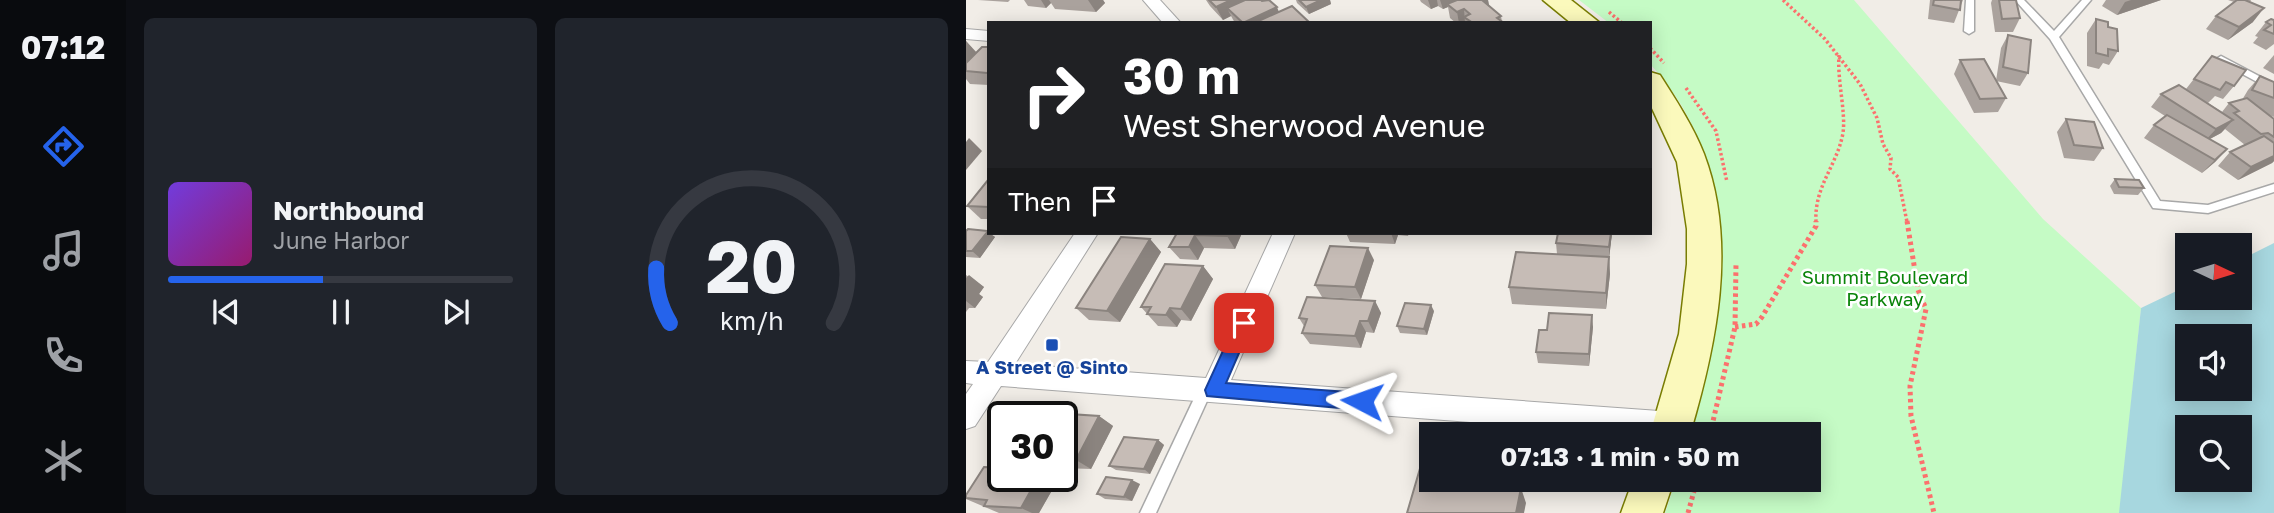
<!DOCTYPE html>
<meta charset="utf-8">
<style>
:root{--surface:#171b24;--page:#20242c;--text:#f1f3f6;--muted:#9ea1a6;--line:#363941;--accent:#2563eb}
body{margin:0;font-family:"Golos Text",sans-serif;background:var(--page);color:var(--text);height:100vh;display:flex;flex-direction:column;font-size:26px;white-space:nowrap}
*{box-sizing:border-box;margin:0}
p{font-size:23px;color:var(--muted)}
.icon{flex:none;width:38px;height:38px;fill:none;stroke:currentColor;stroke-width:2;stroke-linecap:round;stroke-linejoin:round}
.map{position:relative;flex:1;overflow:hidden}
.drawer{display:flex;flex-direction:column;gap:18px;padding:18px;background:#0d0f14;width:840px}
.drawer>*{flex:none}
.banner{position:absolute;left:21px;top:21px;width:665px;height:214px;border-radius:0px;box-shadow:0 4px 18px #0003;background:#202124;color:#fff;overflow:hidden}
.needle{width:46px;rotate:94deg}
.buttons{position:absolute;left:1209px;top:233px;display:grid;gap:14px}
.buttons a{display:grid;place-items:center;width:77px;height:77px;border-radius:0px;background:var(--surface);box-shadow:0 4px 18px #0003;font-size:35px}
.speed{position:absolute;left:21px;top:401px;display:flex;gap:14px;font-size:35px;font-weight:700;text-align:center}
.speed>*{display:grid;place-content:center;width:91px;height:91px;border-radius:50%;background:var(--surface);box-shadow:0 4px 18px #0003;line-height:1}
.speed .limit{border:4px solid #111;border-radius:10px;background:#fff;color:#111}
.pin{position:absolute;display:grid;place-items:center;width:60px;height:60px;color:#fff;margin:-30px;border-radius:14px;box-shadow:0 4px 10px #0006}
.me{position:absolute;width:77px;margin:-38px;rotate:274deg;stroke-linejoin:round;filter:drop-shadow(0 0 5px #0008)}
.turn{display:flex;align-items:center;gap:24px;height:147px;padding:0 21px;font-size:32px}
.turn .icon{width:91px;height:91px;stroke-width:2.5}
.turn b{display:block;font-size:49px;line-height:60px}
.then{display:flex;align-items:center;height:66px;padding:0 21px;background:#0003;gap:14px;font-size:26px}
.drawer .card{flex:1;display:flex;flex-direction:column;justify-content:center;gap:10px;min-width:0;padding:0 24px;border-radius:10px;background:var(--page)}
.drawer .dial{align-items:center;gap:0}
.dial svg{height:182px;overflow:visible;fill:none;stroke:var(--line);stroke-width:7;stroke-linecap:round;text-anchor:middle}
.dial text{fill:var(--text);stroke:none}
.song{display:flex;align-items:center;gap:21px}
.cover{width:84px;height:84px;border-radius:10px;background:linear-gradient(135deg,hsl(260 70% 55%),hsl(320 70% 35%))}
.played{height:7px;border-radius:4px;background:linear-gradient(90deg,var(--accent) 45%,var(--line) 45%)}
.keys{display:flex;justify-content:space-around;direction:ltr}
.drawer .tiles{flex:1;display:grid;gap:18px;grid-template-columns:repeat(2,1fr)}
.trip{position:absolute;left:453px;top:422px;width:402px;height:70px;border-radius:0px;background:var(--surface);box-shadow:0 4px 18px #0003;font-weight:700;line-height:70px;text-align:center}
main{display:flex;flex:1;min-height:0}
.tab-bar{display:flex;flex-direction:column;width:126px;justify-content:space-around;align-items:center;background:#090b0e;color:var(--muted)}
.tab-bar .icon{width:49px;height:49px}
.tab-bar .on{color:var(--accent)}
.tab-bar b{font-size:32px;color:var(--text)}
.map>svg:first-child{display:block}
</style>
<main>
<nav class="tab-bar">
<b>07:12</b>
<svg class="icon on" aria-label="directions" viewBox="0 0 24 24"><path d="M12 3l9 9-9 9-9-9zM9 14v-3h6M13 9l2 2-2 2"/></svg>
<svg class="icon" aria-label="music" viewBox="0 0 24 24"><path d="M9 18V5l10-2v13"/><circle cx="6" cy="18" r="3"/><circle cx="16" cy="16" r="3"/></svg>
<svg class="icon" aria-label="phone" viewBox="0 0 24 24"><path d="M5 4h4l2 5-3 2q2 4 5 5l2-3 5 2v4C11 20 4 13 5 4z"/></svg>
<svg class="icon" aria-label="climate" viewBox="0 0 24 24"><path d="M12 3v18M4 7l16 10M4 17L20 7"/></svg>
</nav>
<section class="drawer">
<div class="tiles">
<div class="card">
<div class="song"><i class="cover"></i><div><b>Northbound</b><p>June Harbor</p></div></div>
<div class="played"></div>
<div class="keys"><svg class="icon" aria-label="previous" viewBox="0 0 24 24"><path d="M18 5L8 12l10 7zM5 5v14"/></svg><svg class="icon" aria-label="pause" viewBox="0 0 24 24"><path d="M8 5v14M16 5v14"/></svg><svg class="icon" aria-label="next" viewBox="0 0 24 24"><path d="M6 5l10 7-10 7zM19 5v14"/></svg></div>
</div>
<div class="card dial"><svg viewBox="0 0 100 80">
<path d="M14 69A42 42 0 1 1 86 69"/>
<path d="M14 69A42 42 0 0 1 8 45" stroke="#2563eb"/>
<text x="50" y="56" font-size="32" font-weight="700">20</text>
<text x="50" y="72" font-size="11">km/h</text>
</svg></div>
</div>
</section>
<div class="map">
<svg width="1308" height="513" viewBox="0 0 1308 513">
<rect width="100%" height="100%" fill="#f1ede7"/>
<!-- park -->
<path fill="#c5fbc5" d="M 613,0 L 888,0 L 1077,219 L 1175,308 L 1154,513 L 699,513 L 710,480 L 844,480 L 844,434 L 724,434 C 763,313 779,165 684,64 L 684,23 L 643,23 Z"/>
<!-- water -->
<path fill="#a7d7df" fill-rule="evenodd" d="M 1308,243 L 1308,513 L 1153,513 L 1175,308 L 1221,286 L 1222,298 L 1274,298 L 1274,260 ZM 1222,336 L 1274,336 L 1274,388 L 1222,388 ZM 1222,427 L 1274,427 L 1274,480 L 1222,480 Z"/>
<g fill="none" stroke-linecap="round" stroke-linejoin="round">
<defs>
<g id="lane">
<polygon points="1000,0 1008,0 1008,31 1003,34 998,31"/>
<polygon points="1049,0 1058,0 1088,31 1116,0 1125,0 1093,37 1194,201 1242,205 1308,184 1308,192 1242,213 1187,208 1084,39"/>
<polygon points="1255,56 1308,84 1308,91 1252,61 1250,59"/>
<polygon points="239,384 244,386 246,390 190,513 174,513 234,386"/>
</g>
<g id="street">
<polygon points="177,0 194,0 215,23 197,23"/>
<polygon points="0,29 23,31 23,41 0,39"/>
<polygon points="109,233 132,233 49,364 240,378 307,233 329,233 265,380 707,412 716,416 720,425 716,434 661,434 35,386 9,426 0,429 0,394 7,384 0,383 0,361 22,362"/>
</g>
<g id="secondary">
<polygon points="577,0 605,0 634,23 605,23"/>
<path d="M 684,72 L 694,75 C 710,100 727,126 738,154 C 772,244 750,346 724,434 L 684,434 L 713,334 L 721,264 L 721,229 L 711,162 L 684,104 Z"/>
<polygon points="667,480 708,480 697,513 655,513"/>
</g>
</defs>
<!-- lane casing -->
<use href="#lane" stroke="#a8a8a8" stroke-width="3"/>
<!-- street casing -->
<use href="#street" stroke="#a8a8a8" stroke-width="2"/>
<!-- secondary casing -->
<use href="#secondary" stroke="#797d03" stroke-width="3"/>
<!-- path-far1 -->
<g stroke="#fc706d" stroke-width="3.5" stroke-dasharray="2.5 2.5" stroke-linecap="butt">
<polyline points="817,0 859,39 894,84 911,118 917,144 925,158 924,169 932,177 941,222"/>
<polyline points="643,12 656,23"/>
<polyline points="684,48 698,63"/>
<polyline points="720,88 750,131 761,182"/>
<path d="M 850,222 C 848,186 871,166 877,133 C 880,112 871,80 873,55"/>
</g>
<!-- path -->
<g stroke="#fc706d" stroke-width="5" stroke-dasharray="3.5 3.5" stroke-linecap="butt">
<polyline points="941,221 952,290 960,309 944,386 945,416 968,513"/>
<polyline points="769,327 790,324 796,317 850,226 850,221"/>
<polyline points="744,434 769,327 770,264"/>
<polyline points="722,513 731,480"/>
</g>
<!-- lane -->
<use href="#lane" fill="#fff" fill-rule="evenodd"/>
<!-- street -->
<use href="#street" fill="#fff" fill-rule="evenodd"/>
<!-- secondary -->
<use href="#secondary" fill="#fbf9bc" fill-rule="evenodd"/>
</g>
<!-- wall -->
<g fill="#aaa29d">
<polygon points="12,0 44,0 42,2"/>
<polygon points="56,0 137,0 139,3 130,12 89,9 85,3 80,8 62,6 58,0"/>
<polygon points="240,0 303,0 313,12 344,23 269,23 265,16 257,20 244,6"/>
<polygon points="330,0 364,0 365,4 343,14 331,3"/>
<polygon points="454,0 522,0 523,6 535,16 536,22 538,23 490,23 484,18 482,7 477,9 472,6 465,9 455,2"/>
<polygon points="964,0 997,0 988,23 962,19"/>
<polygon points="1026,0 1050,0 1054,18 1047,32 1029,32 1025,3"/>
<polygon points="1140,0 1195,0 1151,15 1136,6"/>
<polygon points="1262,0 1285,0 1284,2 1287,22 1262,40 1240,29 1250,16 1268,2"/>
<polygon points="1130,19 1142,27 1152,51 1143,65 1137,63 1133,69 1121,66 1121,33"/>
<polygon points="1308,20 1308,44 1300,50 1287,43 1292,37 1289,36 1300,22"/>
<polygon points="1042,35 1062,73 1054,86 1030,81 1035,48"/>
<polygon points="0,41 10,53 23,47 23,85 4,84 0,79"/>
<polygon points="1308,55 1308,74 1297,68"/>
<polygon points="1246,56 1268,86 1257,99 1249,96 1242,103 1256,112 1263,103 1276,100 1282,90 1294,76 1308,82 1308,117 1303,115 1308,119 1308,161 1306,163 1272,180 1252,166 1264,152 1279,145 1259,129 1255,133 1244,139 1261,149 1249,162 1236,173 1178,138 1188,125 1199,116 1185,107 1195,94 1220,89"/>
<polygon points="994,60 1040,98 1032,112 1008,113 988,74"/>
<polygon points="1100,119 1137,148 1128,161 1098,158 1091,132"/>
<polygon points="1149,179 1178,188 1172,195 1148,194 1144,186"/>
<polygon points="23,180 23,219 15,219 1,206"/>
<polygon points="0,231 22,231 23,233 29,237 14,258 0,257"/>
<polygon points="211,233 276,233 269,249 238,248 232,260 214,259 203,247"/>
<polygon points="380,233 443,233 442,236 432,235 429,244 384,242"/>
<polygon points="646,233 643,259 644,274 640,309 546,304 543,287 591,254 590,243"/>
<polygon points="184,239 195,252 154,322 123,320 110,308"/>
<polygon points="408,260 395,299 356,297 349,285"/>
<polygon points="237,266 247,279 225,321 215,320 211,327 192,326 175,307"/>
<polygon points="0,275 18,287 13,294 17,297 9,308 3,308 0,312"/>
<polygon points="409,301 415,313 408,333 400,332 395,348 344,344 336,333 338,326 333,318"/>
<polygon points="468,311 461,335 434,333 431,326"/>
<polygon points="627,327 623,366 572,363 570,352 581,330"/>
<polygon points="96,416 133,416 147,426 125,469 96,468"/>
<polygon points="192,440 198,445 184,474 150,470 143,466"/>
<polygon points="37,476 90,476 93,478 73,513 33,513 0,499 0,495"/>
<polygon points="174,484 166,501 139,499 131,494"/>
</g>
<!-- shaded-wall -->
<g fill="#8b847f">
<polygon points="75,0 83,0 85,3 80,8"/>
<polygon points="122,0 137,0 139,3 130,12"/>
<polygon points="265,0 301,0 261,8 265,16 257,20 250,7"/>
<polygon points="355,0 364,0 365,4 343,14 340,7"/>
<polygon points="462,0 471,0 472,6 465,9"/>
<polygon points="474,0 495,0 481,4 482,7 477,9"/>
<polygon points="515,0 522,0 524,11"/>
<polygon points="1165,0 1195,0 1151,15 1159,2"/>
<polygon points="311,7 316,20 311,23 278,23"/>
<polygon points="1298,8 1287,22 1262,40 1273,27"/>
<polygon points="498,9 499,23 493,23 491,12"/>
<polygon points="0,41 12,54 0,71"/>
<polygon points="1267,120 1255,133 1238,142 1250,129"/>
<polygon points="3,138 16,151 0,170 0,142"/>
<polygon points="1261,149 1249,162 1236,173 1249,160"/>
<polygon points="1308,156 1308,161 1306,163 1272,180 1285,167"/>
<polygon points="22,231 23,233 29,237 14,258 6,251"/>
<polygon points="262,233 276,233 269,249 261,236"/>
<polygon points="425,233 431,233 432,235 429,244"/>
<polygon points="645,233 646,233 643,259 643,247"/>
<polygon points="229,235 238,248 232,260 223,247"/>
<polygon points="184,239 195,252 154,322 141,311"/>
<polygon points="402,248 408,260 395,299 389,287"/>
<polygon points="643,257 644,274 640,309 640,293"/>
<polygon points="237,266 247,279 225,321 215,309"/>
<polygon points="3,275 18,287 13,294 17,297 9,308 0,301 0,278"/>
<polygon points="409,301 415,313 408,333 402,321"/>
<polygon points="465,305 468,311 461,335 458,329"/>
<polygon points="204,308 215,320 211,327 200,315"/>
<polygon points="626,315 627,327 623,366 623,354"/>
<polygon points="394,321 400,332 395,348 389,336"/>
<polygon points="133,416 147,426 125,469 110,460"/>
<polygon points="192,440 198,445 184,474 178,469"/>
<polygon points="73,476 90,476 93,478 73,513 66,513 55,508"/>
<polygon points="166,480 174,484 166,501 158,497"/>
<polygon points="497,480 504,480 506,485 496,485"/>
<polygon points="533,480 542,480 538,500 532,485"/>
<polygon points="555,488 560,503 558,513 550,513"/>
</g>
<!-- building -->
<g fill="#c6bcb6" stroke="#8b847f" stroke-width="2">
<polygon points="243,0 265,0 250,7"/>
<polygon points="279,0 295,0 296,1 303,0 311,7 277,23 261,8"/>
<polygon points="333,0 355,0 340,7"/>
<polygon points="491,0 516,0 535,16 531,18 538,23 507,23 498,17 504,14 498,9 491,12 481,4"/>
<polygon points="968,0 995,0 994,10 967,5"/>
<polygon points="1033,0 1050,0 1054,18 1036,19"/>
<polygon points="1271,0 1279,0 1298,8 1273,27 1250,16"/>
<polygon points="326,6 344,23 288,23"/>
<polygon points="1130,19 1142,22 1142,27 1151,29 1152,51 1142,49 1142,56 1130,53"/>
<polygon points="1305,19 1308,20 1308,34 1298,30 1305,25 1300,22"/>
<polygon points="1042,35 1065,40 1062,73 1037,67"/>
<polygon points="16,47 23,47 23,72 21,73 0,71 0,63"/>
<polygon points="1246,56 1280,70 1268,86 1260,82 1254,90 1228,79"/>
<polygon points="1018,59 1040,98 1014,99 994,60"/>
<polygon points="1294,76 1308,82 1308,98 1286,90"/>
<polygon points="1213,85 1267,120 1250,129 1195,94"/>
<polygon points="1281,98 1308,119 1308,137 1302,133 1295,134 1268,113 1273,111 1263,103"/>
<polygon points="1201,115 1261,149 1249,160 1188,125"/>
<polygon points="1100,119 1128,122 1137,148 1108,145"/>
<polygon points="1298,136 1308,143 1308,156 1285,167 1264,152"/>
<polygon points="1149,179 1173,180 1178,188 1153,187"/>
<polygon points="22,180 23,207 1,206"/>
<polygon points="2,229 22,231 6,251 0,251 0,231"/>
<polygon points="211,233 262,233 261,236 229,235 223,247 203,247"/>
<polygon points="592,233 645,233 643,247 590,243"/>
<polygon points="155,237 184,239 141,311 110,308"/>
<polygon points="364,246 402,248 389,287 349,285"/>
<polygon points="550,252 643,257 640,293 543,287"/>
<polygon points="199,264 237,266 215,309 204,308 200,315 181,314 185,307 175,307"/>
<polygon points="341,297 409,301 402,321 394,321 389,336 336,333 341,319 333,318"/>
<polygon points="439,303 465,305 458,329 431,326"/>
<polygon points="583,313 626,315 623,354 570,352 573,330 581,330"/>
<polygon points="57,411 133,416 110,460 96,459 96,416 54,416"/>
<polygon points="158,437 192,440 178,469 143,466"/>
<polygon points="37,445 37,456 31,455"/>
<polygon points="455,465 466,466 466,480 497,480 496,485 502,486 503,481 519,483 520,480 533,480 532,485 555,488 550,513 441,513"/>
<polygon points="18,467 37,468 37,476 73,476 55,508 18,506 21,500 0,498 0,495"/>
<polygon points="140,477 166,480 158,497 131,494"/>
</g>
<!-- route -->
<polygon fill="#2563eb" stroke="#184099" stroke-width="2" points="278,316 286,323 260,383 396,393 403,395 406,401 403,407 396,410 241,396 239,390 272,318"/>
<!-- markers -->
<rect fill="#1a4fb4" stroke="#fff" stroke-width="2.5" x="79" y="338" width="14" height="14" rx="3.5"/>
<g text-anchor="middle" stroke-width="5" stroke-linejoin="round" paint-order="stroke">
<!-- park labels -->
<g font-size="19" fill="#0a840a" stroke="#fff">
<text x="919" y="284">Summit Boulevard<tspan x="919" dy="22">Parkway</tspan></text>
</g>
<!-- transit labels -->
<g font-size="19" font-weight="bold" fill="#164399" stroke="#fff">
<text x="86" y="374">A Street @ Sinto</text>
</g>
</g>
</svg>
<div class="buttons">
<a><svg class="needle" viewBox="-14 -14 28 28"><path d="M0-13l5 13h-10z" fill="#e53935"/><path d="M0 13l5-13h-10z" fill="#9ea1a6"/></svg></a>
<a><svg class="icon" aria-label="sound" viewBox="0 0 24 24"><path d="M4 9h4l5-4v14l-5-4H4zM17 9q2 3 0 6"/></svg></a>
<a><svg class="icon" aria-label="search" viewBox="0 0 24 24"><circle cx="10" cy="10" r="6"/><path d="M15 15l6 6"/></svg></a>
</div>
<div class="speed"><div class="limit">30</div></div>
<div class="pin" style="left:278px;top:323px;background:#d93025"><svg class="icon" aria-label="arrive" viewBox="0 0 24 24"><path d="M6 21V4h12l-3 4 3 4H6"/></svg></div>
<svg class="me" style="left:396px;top:401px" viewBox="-20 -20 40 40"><path d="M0-17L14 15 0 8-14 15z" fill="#2563eb" stroke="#fff" stroke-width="4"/></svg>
<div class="trip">07:13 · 1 min · 50 m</div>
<div class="banner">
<div class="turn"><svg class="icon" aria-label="right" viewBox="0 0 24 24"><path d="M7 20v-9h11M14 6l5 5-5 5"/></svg><div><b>30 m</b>West Sherwood Avenue</div></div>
<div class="then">Then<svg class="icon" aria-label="arrive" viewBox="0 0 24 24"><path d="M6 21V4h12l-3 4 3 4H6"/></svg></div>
</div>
</div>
</main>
